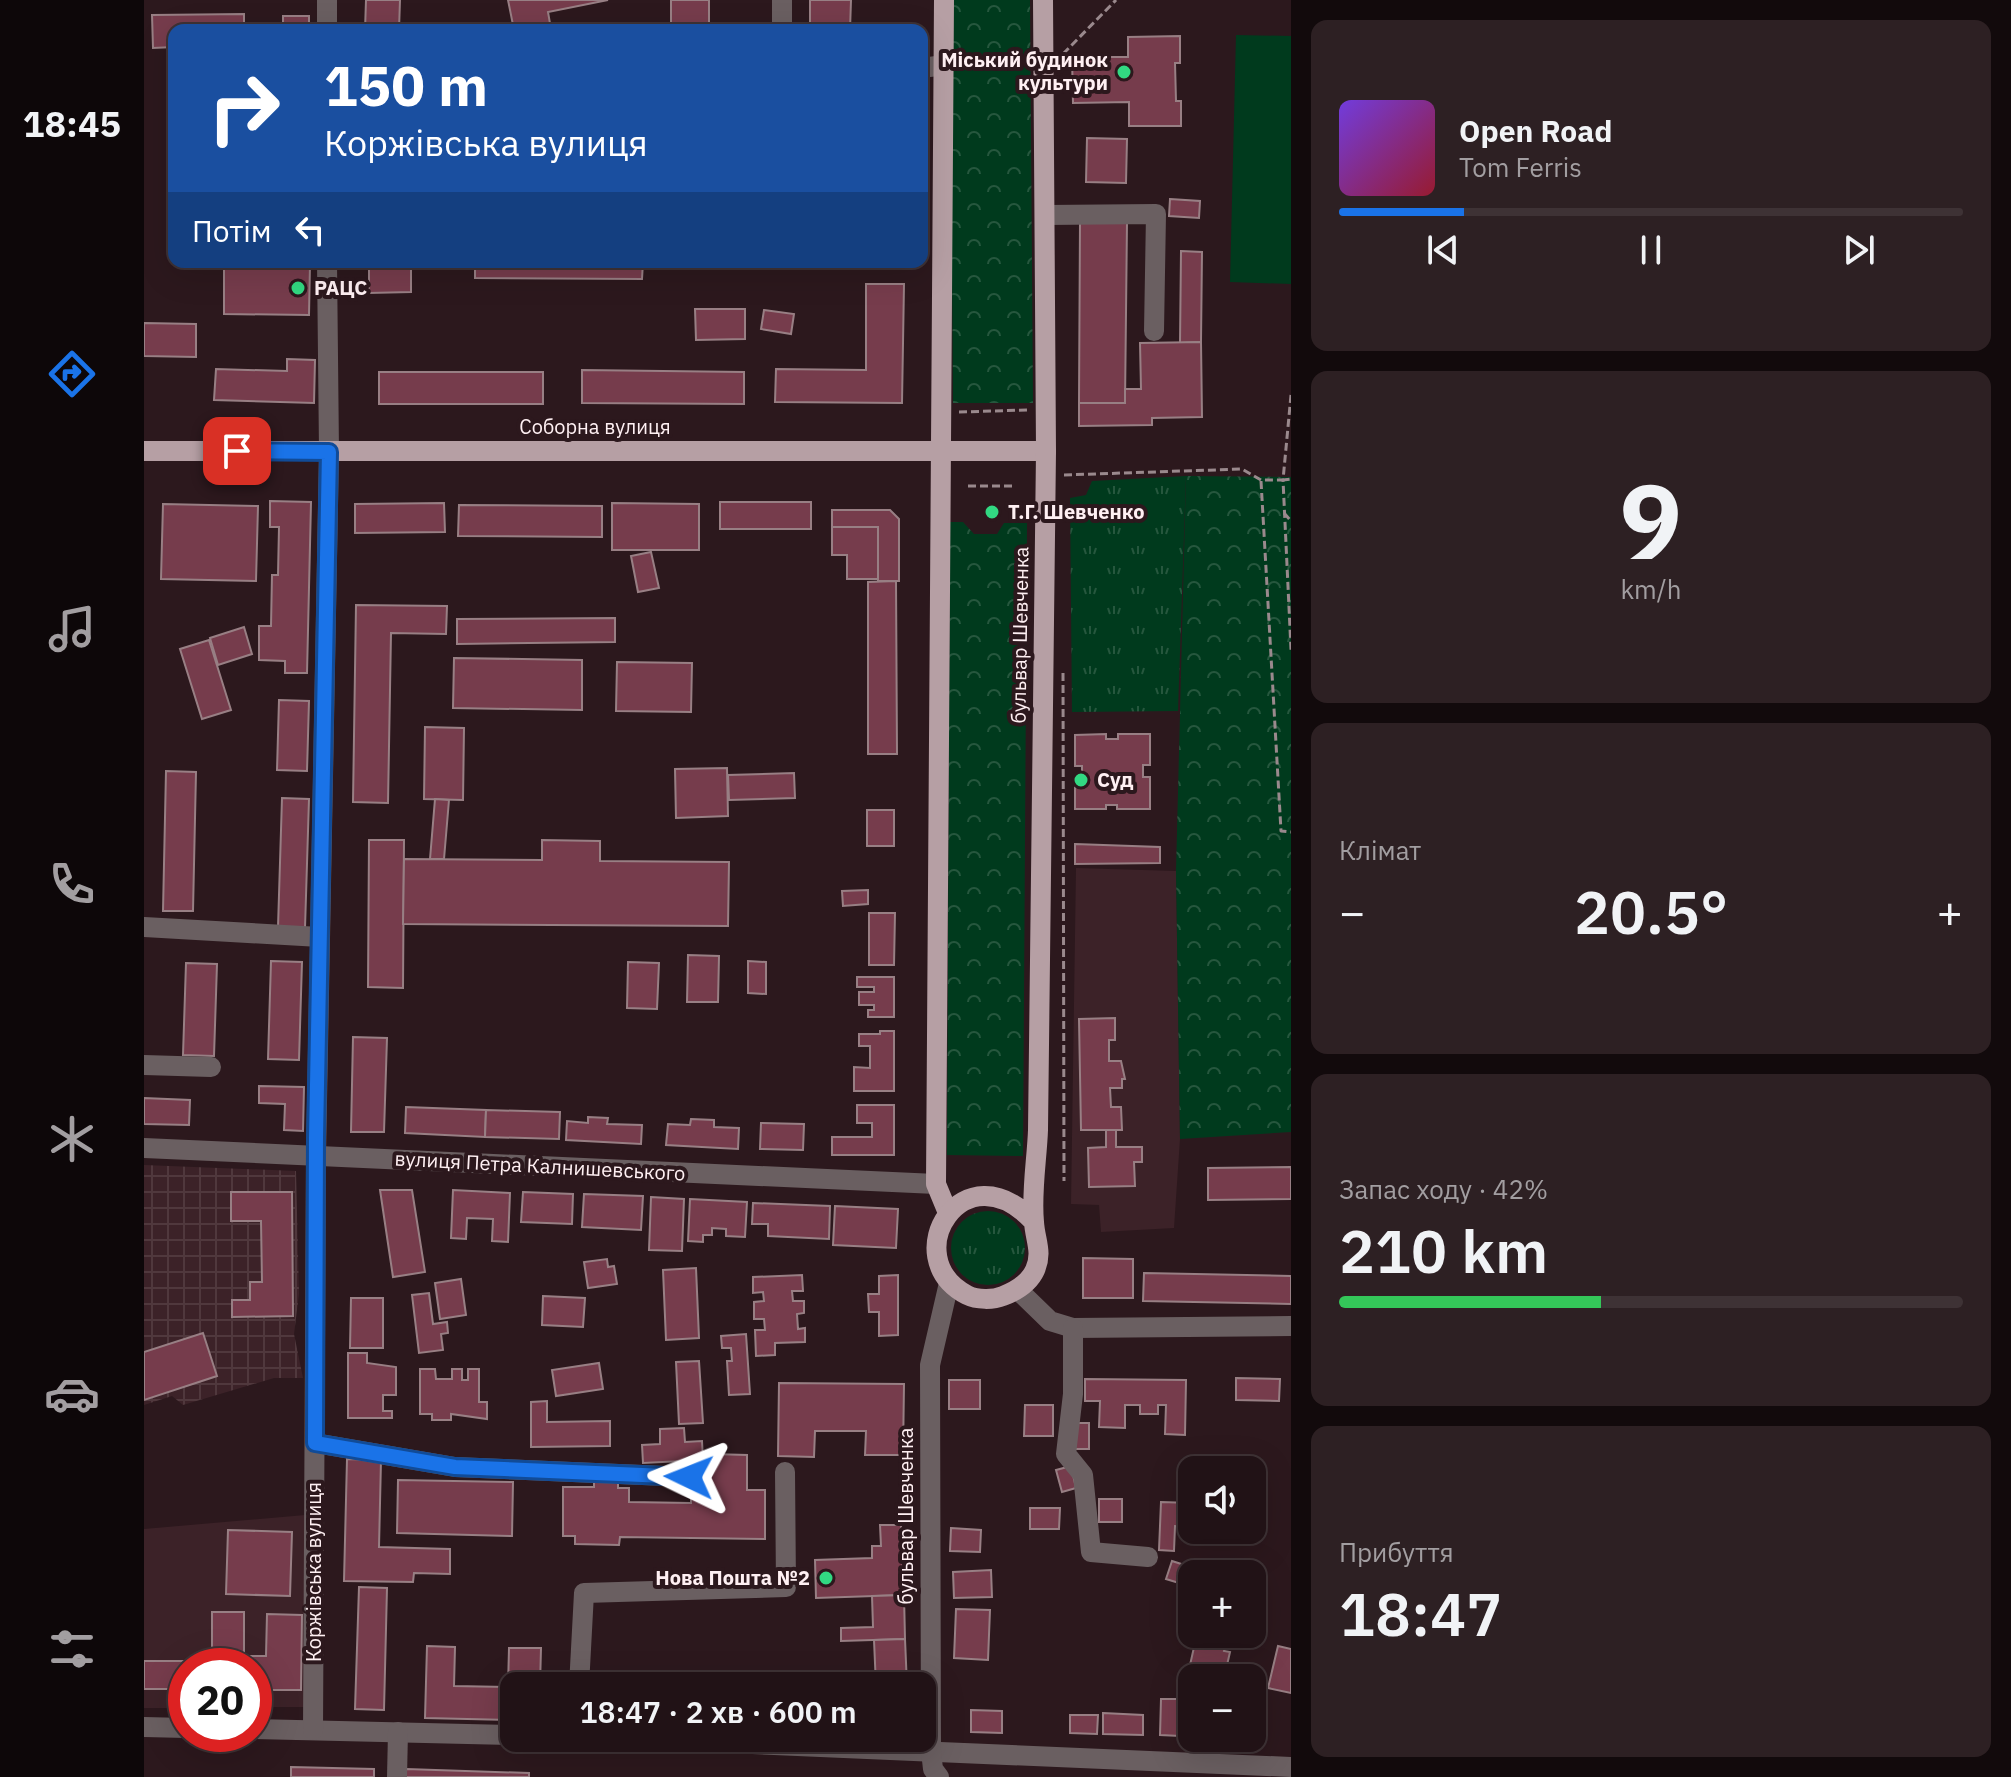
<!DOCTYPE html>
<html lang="uk">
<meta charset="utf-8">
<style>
:root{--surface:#211216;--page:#2d2023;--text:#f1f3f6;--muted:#a29ea1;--line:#3e3235;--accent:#1a73e8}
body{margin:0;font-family:"IBM Plex Sans",sans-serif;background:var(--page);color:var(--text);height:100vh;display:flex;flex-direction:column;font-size:30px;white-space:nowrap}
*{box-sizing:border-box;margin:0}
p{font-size:26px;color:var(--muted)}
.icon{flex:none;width:44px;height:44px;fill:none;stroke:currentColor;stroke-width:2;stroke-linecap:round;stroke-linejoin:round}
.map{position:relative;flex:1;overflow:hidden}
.drawer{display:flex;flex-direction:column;gap:20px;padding:20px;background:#120a0c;width:720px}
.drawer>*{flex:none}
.guide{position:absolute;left:24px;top:24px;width:760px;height:244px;border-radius:16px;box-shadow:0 8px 32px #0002,0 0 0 2px var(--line);background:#1a4fa0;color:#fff;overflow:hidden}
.fabs{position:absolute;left:1034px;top:1456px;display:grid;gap:16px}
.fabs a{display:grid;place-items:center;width:88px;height:88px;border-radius:16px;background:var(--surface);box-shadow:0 8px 32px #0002,0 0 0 2px var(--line);font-size:40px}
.speed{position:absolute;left:24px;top:1648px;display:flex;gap:16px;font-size:40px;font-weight:700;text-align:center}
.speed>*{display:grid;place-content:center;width:104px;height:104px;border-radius:50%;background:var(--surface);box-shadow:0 8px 32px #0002,0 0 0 2px var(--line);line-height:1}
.speed .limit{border:12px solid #d22;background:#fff;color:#111}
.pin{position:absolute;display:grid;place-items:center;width:68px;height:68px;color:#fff;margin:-34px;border-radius:16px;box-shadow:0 4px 12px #0006}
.me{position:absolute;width:88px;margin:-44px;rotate:272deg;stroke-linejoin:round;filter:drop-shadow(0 0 6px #0008)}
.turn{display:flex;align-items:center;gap:28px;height:168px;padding:0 24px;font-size:36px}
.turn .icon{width:104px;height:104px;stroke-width:2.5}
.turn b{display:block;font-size:56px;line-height:68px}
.then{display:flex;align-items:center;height:76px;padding:0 24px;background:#0003;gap:16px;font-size:30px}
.big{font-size:60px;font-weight:600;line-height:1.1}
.drawer .card{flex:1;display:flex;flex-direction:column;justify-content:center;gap:12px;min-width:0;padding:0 28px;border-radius:16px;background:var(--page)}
.drawer .dial{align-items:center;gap:0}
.dial b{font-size:104px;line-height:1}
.song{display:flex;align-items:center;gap:24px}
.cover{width:96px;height:96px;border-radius:12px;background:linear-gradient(135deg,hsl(260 70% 55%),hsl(350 70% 35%))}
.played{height:8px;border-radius:4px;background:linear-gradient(90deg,var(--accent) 20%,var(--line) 20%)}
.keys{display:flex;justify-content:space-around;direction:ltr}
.heat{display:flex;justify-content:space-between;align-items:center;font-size:44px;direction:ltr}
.charge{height:12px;border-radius:6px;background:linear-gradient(90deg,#34c759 42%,var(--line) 0)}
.trip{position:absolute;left:356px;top:1672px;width:436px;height:80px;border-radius:16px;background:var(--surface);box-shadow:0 8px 32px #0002,0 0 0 2px var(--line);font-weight:600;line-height:80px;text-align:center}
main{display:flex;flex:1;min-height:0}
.menu{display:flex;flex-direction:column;width:144px;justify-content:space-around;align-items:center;background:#0d0709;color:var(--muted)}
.menu .icon{width:56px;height:56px}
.menu .selected{color:var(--accent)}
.menu b{font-size:36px;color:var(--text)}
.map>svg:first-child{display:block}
</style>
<main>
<nav class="menu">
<b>18:45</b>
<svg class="icon selected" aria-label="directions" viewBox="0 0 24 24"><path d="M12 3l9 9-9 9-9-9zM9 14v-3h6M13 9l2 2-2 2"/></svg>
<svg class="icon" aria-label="music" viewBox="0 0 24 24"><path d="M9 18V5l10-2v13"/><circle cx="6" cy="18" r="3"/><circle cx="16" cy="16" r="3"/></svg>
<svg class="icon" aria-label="phone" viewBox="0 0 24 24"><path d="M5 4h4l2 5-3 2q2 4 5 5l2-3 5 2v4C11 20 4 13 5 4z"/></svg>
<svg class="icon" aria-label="climate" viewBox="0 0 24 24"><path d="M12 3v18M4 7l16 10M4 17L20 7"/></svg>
<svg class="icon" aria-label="car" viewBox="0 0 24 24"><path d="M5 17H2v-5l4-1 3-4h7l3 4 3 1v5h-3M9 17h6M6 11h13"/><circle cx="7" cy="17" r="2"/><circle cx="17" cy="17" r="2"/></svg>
<svg class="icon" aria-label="filters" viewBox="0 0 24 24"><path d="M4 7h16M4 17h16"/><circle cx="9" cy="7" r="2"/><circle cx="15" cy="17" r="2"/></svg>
</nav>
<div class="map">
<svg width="1147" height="1777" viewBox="0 0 1147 1777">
<defs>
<pattern id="industrial-grid" width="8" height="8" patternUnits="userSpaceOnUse" patternTransform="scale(2)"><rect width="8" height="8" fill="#3c2228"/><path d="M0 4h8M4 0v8" fill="none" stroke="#50383d"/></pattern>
<pattern id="grass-tufts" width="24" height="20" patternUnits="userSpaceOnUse" patternTransform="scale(2)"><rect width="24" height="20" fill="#003a1d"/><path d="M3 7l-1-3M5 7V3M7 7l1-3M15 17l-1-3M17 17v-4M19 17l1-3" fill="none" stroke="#26573e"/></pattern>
<pattern id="park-crowns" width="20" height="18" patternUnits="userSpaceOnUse" patternTransform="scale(2)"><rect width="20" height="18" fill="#003a1d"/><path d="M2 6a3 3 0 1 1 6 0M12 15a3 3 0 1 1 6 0" fill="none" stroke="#26573e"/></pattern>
</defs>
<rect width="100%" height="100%" fill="#2c181d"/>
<!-- built -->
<g fill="#3c2228">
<polygon points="932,868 1032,871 1036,1139 1030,1228 957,1232 955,1205 927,1204"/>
<polygon points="161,1515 161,1707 110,1707 110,1666 42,1666 42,1708 0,1708 0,1529"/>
</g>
<!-- industrial -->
<polygon fill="url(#industrial-grid)" points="0,1165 152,1171 155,1294 150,1334 159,1378 130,1378 39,1405 28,1396 0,1405"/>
<!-- grass -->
<g fill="url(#grass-tufts)">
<polygon points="1042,476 1034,711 928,712 926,498 942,495 948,481"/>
<circle cx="844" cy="1248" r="37"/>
</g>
<!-- park -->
<g fill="url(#park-crowns)">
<polygon points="806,0 886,0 889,403 809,403"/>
<polygon points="1042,476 1147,477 1147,1132 1036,1139 1032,871"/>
<polygon points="806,522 819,522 830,534 853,534 860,523 883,523 879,1156 803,1155"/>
</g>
<!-- pitch -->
<polygon fill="#003a1d" points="1092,35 1147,36 1147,284 1086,282"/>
<!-- building -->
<g fill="#763c4c" stroke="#987f84" stroke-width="2">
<polygon points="222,0 256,0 255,30 221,30"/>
<polygon points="364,0 464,0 404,12 407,29 404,30 370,30"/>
<rect x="527" y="0" width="38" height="30"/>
<polygon points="666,0 707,0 706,30 666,30"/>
<polygon points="100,14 100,30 30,30 30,47 9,48 8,15"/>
<rect x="139" y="16" width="26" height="14"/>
<polygon points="1036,36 1036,63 1031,63 1032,101 1037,101 1037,126 985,126 985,102 929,103 928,57 984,57 984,37"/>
<polygon points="943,138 983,139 982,183 942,182"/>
<polygon points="1026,199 1056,201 1055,218 1025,216"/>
<polygon points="936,221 983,222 981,403 935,403"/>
<polygon points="1037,251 1058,252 1057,342 1036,343"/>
<polygon points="225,262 267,262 267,292 225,293"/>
<polygon points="331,262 499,262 498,279 331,278"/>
<polygon points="510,262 547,262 547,266"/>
<polygon points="80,263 166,264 165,315 80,314"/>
<polygon points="722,284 760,284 758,403 631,402 632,369 722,370"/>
<polygon points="551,309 601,309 601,339 552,340"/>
<polygon points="620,310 650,314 647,334 617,329"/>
<polygon points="0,323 52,324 52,357 0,356"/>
<polygon points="1057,342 1058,417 1008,418 1008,425 935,426 935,403 981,403 981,389 997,389 996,343"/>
<polygon points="143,359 171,360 170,403 70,400 72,369 143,371"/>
<polygon points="438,370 600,372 600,404 438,403"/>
<rect x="235" y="372" width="164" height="32"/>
<polygon points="126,501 167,502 163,673 141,673 141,661 115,660 115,626 127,626 128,575 134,575 135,527 126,527"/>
<rect x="576" y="502" width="91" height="27"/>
<polygon points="300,503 301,532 211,533 211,504"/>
<polygon points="468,503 555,504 555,550 468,550"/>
<polygon points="19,504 114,506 112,581 17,579"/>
<polygon points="315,505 458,506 458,537 314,536"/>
<polygon points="688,510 746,510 755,519 755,581 734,581 734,527 688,527"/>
<polygon points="688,527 734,527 734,579 703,579 703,555 688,555"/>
<polygon points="507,552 515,588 494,592 487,556"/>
<polygon points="752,581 753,754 724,754 724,582"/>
<polygon points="212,605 303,606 302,634 247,633 244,803 209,802"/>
<polygon points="471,618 471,642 313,644 313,619"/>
<polygon points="100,627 108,654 74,665 66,638"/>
<polygon points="65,640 87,710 58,719 36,649"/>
<polygon points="310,658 438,660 438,710 309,708"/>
<polygon points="473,662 548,663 547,712 472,711"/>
<polygon points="135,700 165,701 163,771 133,770"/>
<polygon points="281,727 320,728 319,800 280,799"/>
<polygon points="962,734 962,739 974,739 974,734 1006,734 1006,765 999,765 999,777 1006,777 1006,809 973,809 973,805 962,805 962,809 931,809 931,778 938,778 938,766 931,766 931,735"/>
<polygon points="583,768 584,816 532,818 531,769"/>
<polygon points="22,771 52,772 49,911 19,911"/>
<polygon points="650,773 651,798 585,800 584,775"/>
<polygon points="138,798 165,799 161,928 134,927"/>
<polygon points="291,799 305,800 300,859 286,859"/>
<rect x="723" y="810" width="27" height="36"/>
<polygon points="225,840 260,840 259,988 224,987"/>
<polygon points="398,840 456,841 456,861 585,862 584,926 259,924 260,859 398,860"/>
<polygon points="931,844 1016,847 1016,863 931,864"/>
<polygon points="724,890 724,904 699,906 698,891"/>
<polygon points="725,913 751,913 750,965 725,965"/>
<polygon points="544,955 575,956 574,1002 543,1002"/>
<polygon points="127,961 158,962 155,1060 124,1059"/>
<polygon points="604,961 622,962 622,994 604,993"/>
<polygon points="484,962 515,963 513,1009 483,1008"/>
<polygon points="42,963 73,964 70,1056 39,1055"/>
<polygon points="713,977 750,977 750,1017 724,1017 724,1010 730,1010 730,1005 715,1005 715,992 730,992 730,987 713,987"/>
<polygon points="971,1018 971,1040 965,1040 965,1061 977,1061 981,1079 978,1079 978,1088 966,1088 967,1107 977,1107 978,1130 937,1130 935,1019"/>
<polygon points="736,1031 750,1031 750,1091 710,1091 710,1067 726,1068 726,1046 715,1046 715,1034 736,1034"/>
<polygon points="209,1037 243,1038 240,1132 207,1132"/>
<polygon points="115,1086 160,1087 159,1131 140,1130 141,1104 115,1103"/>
<polygon points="0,1098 46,1100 45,1125 0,1124"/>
<polygon points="713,1105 750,1105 750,1155 688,1155 688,1137 728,1137 728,1123 713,1123"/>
<polygon points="262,1107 342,1110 341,1137 261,1133"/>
<polygon points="342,1110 416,1112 415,1139 341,1137"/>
<polygon points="444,1117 464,1118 463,1124 498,1125 497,1144 422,1140 423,1121 444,1123"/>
<polygon points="547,1119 570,1120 570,1127 595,1128 594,1149 522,1145 524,1124 546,1125"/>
<polygon points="617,1123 660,1124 659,1150 616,1149"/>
<polygon points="962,1130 972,1130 972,1147 998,1147 998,1162 990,1162 991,1186 945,1187 944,1148 962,1147"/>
<polygon points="1147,1167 1147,1199 1064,1200 1064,1168"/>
<polygon points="236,1190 268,1190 281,1272 249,1277"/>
<polygon points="309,1190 366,1193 364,1242 348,1241 349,1219 323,1218 322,1239 307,1238"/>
<polygon points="87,1192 148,1192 149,1316 88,1317 88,1300 106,1300 106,1282 118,1282 117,1221 87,1221"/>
<polygon points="379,1192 429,1194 428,1224 377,1222"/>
<polygon points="440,1194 499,1196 497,1230 438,1227"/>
<polygon points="507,1197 540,1199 538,1251 505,1250"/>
<polygon points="546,1199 603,1202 601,1237 582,1236 582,1229 568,1228 568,1235 559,1235 559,1242 544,1241"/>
<polygon points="609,1203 686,1206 685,1239 624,1236 624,1224 608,1224"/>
<polygon points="691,1206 754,1209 752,1248 689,1245"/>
<polygon points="939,1258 989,1259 989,1298 939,1298"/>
<polygon points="463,1259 464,1267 470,1266 473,1284 444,1288 440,1262"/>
<polygon points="552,1268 555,1338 522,1340 519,1270"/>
<polygon points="1000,1273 1147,1276 1147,1304 999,1301"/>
<polygon points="658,1275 659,1291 648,1291 649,1301 660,1301 660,1313 653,1314 654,1329 661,1328 661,1342 631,1343 631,1355 612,1356 611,1330 621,1330 620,1319 610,1319 610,1302 620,1301 619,1292 609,1293 609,1277"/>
<polygon points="754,1275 754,1335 735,1336 735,1312 725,1312 724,1294 735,1294 735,1276"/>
<polygon points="317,1279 322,1315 296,1319 291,1283"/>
<polygon points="285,1293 289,1324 303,1322 304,1333 297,1334 299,1350 275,1353 268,1295"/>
<polygon points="399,1296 441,1298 439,1327 398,1325"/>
<polygon points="207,1298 239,1298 239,1348 206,1348"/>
<polygon points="59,1333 73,1376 0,1400 0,1352"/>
<polygon points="602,1334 606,1394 585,1395 583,1361 588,1361 587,1348 578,1348 577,1336"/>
<polygon points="204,1353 223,1353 223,1363 252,1367 252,1395 239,1395 239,1411 248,1411 248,1418 204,1418"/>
<polygon points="555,1361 559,1423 535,1424 532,1362"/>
<polygon points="455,1363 459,1389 412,1396 408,1370"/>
<polygon points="276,1369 291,1369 292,1379 308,1379 308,1369 318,1369 318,1380 324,1380 324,1369 335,1369 335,1402 343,1402 343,1419 307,1414 307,1420 288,1420 288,1414 276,1414"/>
<polygon points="1092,1378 1136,1379 1135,1401 1092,1400"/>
<polygon points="941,1379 1042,1380 1041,1435 1021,1434 1022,1405 1014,1405 1014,1414 996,1414 996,1405 981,1405 981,1428 955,1427 956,1401 941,1401"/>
<rect x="805" y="1380" width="31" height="29"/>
<polygon points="635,1383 760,1384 759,1455 721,1455 722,1431 671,1431 670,1457 634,1456"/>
<polygon points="403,1401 403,1422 466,1421 466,1446 387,1447 387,1402"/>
<polygon points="881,1405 909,1405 909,1436 880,1436"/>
<rect x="930" y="1423" width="15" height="26"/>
<polygon points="540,1428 541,1442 558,1441 559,1460 499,1463 498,1445 516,1444 516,1429"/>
<polygon points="567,1454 603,1455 603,1490 621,1490 621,1539 476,1537 475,1545 431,1544 431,1536 419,1536 419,1487 450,1487 450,1479 474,1479 474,1488 485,1488 485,1502 547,1503 547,1489 566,1489"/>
<polygon points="203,1459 237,1460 235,1547 306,1549 306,1574 270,1573 269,1582 200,1581"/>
<polygon points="927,1466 932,1488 918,1492 912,1470"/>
<polygon points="254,1480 369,1482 368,1536 253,1533"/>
<rect x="955" y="1499" width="23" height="23"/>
<polygon points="1017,1502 1047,1503 1046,1527 1031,1526 1030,1551 1015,1550"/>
<rect x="1108" y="1504" width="12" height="14"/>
<polygon points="886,1508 916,1508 915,1529 886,1529"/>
<polygon points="736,1525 757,1525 760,1595 672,1598 671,1560 728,1558 728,1546 737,1546"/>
<polygon points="807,1528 837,1530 836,1552 806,1551"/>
<polygon points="84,1530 148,1532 146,1596 82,1594"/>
<polygon points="1028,1561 1056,1570 1055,1574 1048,1574 1048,1587 1022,1579"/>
<polygon points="847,1570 848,1597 810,1598 809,1572"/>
<polygon points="215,1587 243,1588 240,1710 211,1709"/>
<polygon points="760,1595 761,1639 697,1641 697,1628 729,1627 728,1596"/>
<polygon points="812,1609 846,1610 844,1660 810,1658"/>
<polygon points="68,1612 100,1612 100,1656 122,1656 123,1614 158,1615 157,1690 110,1690 110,1666 42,1666 42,1689 0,1689 0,1661 68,1661"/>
<polygon points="1053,1634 1084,1634 1080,1651 1086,1652 1081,1674 1046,1665"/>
<polygon points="761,1639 763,1686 732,1686 730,1640"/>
<polygon points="283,1646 311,1647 310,1686 364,1687 365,1648 397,1648 396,1686 370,1686 370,1720 281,1718"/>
<polygon points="1134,1646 1147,1649 1147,1693 1124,1688"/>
<polygon points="1017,1699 1037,1699 1036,1736 1016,1735"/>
<polygon points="827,1710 858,1711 858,1733 827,1732"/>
<polygon points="959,1713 999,1715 999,1735 959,1734"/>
<polygon points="926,1715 954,1715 953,1734 926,1733"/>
<polygon points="147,1767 230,1769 230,1777 147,1777"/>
<polygon points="262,1769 385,1773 385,1777 262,1777"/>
</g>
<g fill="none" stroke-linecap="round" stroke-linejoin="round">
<!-- path -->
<g stroke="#9a898d" stroke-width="3" stroke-dasharray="8 4" stroke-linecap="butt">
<polyline points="919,54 972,0"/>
<polyline points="1147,395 1139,480 1147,479"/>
<polyline points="815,412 883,410"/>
<polyline points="920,475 1098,469 1117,480 1139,480 1147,650"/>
<polyline points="1117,481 1137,831 1147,832"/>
<polyline points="824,486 869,486"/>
<polyline points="1140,513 1147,521"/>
<polyline points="919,673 920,1181"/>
</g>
<!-- minor -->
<g stroke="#6a5f61" stroke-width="20">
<polyline points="183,30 183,0"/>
<polyline points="638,30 638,0"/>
<polyline points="778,68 800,65"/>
<polyline points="902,215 1012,214 1010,331"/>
<polyline points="0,927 176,937"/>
<polyline points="0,1065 67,1067"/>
<polyline points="0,1148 792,1184"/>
<polyline points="874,1290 906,1321 929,1328 1147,1326"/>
<polyline points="929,1328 929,1394 922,1454 939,1475 947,1552 1004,1557"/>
<polyline points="171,1443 311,1467 545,1477"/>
<polyline points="435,1686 440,1593 642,1587 641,1472"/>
<polyline points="0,1727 42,1728"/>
<polyline points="110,1729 370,1735"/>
<polyline points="169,1730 172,1156 185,452 183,262"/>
<polyline points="466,1738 1147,1767"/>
<polyline points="253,1777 254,1732"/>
<polyline points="795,1777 789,1769 787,1751 786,1365 805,1283"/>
</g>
<!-- major -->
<g stroke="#b69fa4" stroke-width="20">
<polyline points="800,0 792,1184 804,1213"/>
<polyline points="0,451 902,451"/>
<path d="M 890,1222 C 820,1146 751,1257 823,1295 C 833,1300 849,1300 859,1296 C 872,1291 885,1283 891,1270 C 899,1252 891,1240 890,1222 C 887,1192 893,1159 894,1130 L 902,451 L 899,0"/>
</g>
</g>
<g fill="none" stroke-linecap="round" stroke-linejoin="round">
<defs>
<polyline id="route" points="93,451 185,452 172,1138 171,1443 311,1467 545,1477"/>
</defs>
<!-- route casing -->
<use href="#route" stroke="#114b97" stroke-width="20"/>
<!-- route -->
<use href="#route" stroke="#1a73e8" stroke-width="14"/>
</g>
<!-- markers -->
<g fill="#32d882" stroke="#2c181d" stroke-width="3">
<circle cx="980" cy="72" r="8"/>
<circle cx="154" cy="288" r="8"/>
<circle cx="848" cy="512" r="8"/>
<circle cx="937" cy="780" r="8"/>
<circle cx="682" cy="1578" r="8"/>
</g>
<g text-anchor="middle" stroke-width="8" stroke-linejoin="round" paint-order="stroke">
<!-- poi labels -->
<g font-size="20" font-weight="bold" fill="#fff0f3" stroke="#2c181d" text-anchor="start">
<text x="964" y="67" text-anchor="end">Міський будинок<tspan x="964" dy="23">культури</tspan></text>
<text x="170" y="295">РАЦС</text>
<text x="864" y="519">Т.Г. Шевченко</text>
<text x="953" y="787">Суд</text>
<text x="666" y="1585" text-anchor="end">Нова Пошта №2</text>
</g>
<!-- street labels -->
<g font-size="20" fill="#fff0f3" stroke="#2c181d">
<text x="451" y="434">Соборна вулиця</text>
<text transform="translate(876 635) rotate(-89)" y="7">бульвар Шевченка</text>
<text transform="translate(396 1166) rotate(3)" y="7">вулиця Петра Калнишевського</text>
<text transform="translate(762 1516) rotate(-90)" y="7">бульвар Шевченка</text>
<text transform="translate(170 1572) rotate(-90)" y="7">Коржівська вулиця</text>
</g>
</g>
</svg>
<div class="fabs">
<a><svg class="icon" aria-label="sound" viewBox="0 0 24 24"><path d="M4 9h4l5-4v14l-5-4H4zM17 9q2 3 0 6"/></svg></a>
<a>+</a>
<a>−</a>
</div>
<div class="speed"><div class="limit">20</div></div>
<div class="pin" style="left:93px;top:451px;background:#d93025"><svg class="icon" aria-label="arrive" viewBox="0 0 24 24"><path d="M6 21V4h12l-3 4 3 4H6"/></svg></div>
<svg class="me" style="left:545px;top:1477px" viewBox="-20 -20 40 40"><path d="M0-17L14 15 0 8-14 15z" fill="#1a73e8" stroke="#fff" stroke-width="4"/></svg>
<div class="trip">18:47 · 2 хв · 600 m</div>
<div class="guide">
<div class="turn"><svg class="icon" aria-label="right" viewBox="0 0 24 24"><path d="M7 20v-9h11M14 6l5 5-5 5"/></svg><div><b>150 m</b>Коржівська вулиця</div></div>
<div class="then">Потім<svg class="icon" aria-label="left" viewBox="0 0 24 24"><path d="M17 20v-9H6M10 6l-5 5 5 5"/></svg></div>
</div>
</div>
<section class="drawer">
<div class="card">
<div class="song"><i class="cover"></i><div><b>Open Road</b><p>Tom Ferris</p></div></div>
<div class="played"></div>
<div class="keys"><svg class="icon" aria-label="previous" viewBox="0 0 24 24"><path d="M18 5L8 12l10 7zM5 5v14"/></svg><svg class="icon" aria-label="pause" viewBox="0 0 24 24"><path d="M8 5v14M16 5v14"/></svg><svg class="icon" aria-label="next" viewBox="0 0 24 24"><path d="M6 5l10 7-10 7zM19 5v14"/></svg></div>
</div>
<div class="card dial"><b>9</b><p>km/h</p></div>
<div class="card"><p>Клімат</p>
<div class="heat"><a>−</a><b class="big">20.5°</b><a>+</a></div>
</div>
<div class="card"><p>Запас ходу · 42%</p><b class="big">210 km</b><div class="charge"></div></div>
<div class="card"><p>Прибуття</p><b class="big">18:47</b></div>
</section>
</main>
